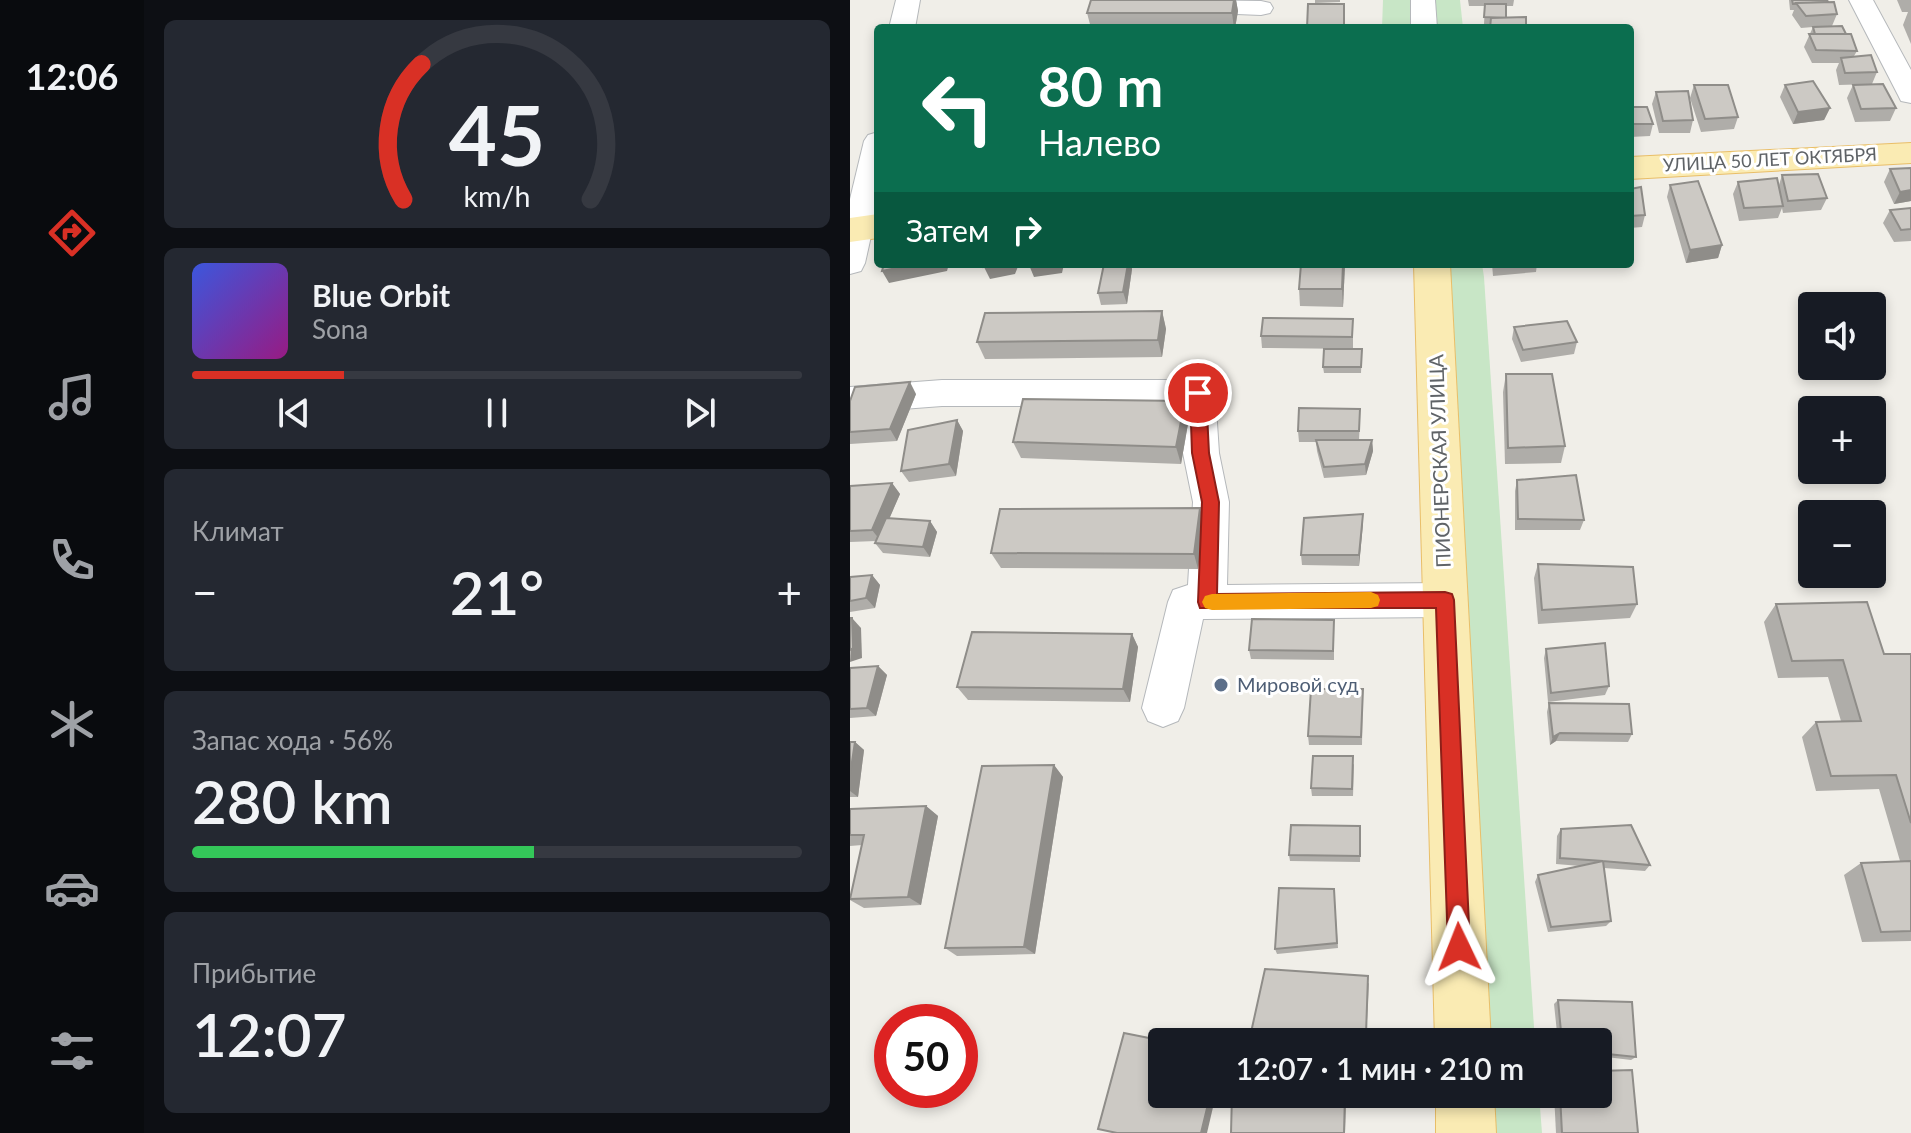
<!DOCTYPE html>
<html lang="ru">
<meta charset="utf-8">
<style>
:root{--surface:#171b24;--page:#242831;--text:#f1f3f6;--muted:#9ea1a6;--line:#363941;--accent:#d93025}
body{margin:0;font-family:Lato,sans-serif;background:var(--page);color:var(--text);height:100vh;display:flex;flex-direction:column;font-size:30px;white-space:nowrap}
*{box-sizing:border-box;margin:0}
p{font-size:26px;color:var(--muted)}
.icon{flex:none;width:44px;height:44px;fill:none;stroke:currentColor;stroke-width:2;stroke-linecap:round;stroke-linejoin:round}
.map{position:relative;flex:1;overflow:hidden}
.panel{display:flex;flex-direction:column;gap:20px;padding:20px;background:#0d0f14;width:706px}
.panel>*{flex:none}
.banner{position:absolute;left:24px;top:24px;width:760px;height:244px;border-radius:8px;box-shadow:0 4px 12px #0003;background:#0b6e4f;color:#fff;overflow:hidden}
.fabs{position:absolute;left:948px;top:292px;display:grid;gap:16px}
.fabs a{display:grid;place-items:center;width:88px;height:88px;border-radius:8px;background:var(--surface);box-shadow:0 4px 12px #0003;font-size:40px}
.speed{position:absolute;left:24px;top:1004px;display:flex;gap:16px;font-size:40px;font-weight:700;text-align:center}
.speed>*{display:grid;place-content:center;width:104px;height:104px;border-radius:50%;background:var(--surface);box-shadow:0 4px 12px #0003;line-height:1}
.speed .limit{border:12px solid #d22;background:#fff;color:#111}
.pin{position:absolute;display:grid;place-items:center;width:68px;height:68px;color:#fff;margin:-34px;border:4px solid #fff;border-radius:50%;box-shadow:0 2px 8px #0007}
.me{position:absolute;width:88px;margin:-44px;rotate:358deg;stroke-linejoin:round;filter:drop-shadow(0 0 6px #0008)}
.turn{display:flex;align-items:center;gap:28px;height:168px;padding:0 32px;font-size:36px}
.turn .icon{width:104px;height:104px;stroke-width:2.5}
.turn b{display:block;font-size:56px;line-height:68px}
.then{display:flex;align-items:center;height:76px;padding:0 32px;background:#0003;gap:16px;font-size:30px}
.big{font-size:60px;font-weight:600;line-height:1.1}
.panel .card{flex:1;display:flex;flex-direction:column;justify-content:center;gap:12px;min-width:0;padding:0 28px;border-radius:12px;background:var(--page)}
.panel .dial{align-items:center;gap:0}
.dial svg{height:208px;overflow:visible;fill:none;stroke:var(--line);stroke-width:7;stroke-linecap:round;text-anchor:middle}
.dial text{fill:var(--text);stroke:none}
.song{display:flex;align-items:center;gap:24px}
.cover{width:96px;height:96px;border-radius:12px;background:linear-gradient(135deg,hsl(230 70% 55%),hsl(310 70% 35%))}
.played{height:8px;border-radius:4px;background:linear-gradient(90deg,var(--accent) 25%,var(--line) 25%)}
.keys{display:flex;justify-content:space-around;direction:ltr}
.heat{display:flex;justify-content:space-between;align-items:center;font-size:44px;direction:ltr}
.charge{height:12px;border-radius:6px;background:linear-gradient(90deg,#34c759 56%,var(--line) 0)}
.trip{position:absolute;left:298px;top:1028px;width:464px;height:80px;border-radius:8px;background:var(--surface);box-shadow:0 4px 12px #0003;font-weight:600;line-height:80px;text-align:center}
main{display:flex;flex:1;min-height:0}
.dock{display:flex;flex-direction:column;width:144px;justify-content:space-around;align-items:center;background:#090b0e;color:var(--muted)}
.dock .icon{width:56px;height:56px}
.dock .active{color:var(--accent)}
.dock b{font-size:36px;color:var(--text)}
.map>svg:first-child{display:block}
</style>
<main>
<nav class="dock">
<b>12:06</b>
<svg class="icon active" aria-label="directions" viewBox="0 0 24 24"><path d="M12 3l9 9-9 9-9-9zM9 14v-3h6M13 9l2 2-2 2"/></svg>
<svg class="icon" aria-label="music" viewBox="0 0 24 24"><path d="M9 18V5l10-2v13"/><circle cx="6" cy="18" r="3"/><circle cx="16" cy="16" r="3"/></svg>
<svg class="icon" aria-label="phone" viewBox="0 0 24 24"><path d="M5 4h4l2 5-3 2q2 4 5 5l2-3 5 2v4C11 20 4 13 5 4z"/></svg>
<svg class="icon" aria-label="climate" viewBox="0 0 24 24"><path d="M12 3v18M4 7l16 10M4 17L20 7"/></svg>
<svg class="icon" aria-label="car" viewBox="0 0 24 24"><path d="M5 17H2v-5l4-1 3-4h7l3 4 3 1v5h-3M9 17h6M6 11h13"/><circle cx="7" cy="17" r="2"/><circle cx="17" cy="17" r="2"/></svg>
<svg class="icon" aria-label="filters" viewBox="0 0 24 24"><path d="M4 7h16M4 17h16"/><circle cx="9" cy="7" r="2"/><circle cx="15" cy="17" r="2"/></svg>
</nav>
<section class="panel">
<div class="card dial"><svg viewBox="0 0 100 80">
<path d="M14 69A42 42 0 1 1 86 69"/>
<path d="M14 69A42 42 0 0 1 21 17" stroke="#d93025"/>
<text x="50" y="56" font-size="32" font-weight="700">45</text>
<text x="50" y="72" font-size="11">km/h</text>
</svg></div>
<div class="card">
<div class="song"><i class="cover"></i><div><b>Blue Orbit</b><p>Sona</p></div></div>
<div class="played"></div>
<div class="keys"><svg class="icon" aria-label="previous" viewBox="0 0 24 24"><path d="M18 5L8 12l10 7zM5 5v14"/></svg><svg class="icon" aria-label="pause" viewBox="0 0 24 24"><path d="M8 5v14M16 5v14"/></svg><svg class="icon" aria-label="next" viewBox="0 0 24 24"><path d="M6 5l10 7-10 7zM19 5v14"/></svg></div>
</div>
<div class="card"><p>Климат</p>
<div class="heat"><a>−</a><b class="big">21°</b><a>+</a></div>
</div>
<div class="card"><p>Запас хода · 56%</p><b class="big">280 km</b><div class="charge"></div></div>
<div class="card"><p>Прибытие</p><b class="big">12:07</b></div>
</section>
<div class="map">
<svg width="1061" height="1133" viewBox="0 0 1061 1133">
<rect width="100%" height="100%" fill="#f0eee8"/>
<!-- green -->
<g fill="#c8e6c6">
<polygon points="533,0 560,0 560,28 532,28"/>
<polygon points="581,0 610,0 613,28 582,28"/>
<polygon points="595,264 632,264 634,277 685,1042 627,1042"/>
<polygon points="630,1094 689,1094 692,1133 631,1133"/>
</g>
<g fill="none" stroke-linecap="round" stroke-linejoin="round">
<defs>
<g id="minor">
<polygon points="46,0 70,0 65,28 39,28"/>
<polygon points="329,0 411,1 420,3 423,8 420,13 411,15 338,12 329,10 326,5"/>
<polygon points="561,0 585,0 587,28 561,28"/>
<polygon points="999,0 1023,0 1061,70 1061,103 1051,101 1048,95"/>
<polygon points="28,132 28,205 15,263 11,271 0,274 0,199 14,141 18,135"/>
<polygon points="92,380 348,380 360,384 365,393 369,453 379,502 377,585 595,583 609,588 614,600 609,612 595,617 353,619 334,708 328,721 313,727 298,721 292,708 318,602 323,590 338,585 343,502 333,453 332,406 92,406 0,413 0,387"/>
</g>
<g id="major">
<polygon points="1061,143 1061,163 780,179 780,157"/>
<polygon points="28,214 28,238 0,242 0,218"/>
<polygon points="564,264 600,264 641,1042 585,1042"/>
<polygon points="586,1094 644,1094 646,1133 586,1133"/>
</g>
</defs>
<!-- minor casing -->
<use href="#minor" stroke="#b5b8bb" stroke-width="2"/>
<!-- major casing -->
<use href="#major" stroke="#e9be68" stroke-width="2"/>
<!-- minor -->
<use href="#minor" fill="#fff" fill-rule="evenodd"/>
<!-- major -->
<use href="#major" fill="#faebb3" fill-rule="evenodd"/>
</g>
<!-- wall -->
<g fill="#afada9">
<polygon points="241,0 386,0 388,11 385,28 241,28 237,13"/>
<polygon points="465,0 490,0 490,2 465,3"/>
<polygon points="618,0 664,0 663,6 656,6 640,24 634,24 635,6 619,6"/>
<polygon points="939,0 977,0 987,14 982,26 996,34 1007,51 1004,56 1027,72 1022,84 989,85 986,70 989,63 962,63 954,47 963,27 951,28 942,15 944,10 940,10"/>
<polygon points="1047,0 1061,0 1061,12 1052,12"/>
<polygon points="1058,12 1061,12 1061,44 1053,25"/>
<polygon points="844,85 888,117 884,129 851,132 840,98"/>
<polygon points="935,85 980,108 974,120 943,124 930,97"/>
<polygon points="1003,85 1046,108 1040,121 1005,122 997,98"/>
<polygon points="806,92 843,120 840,133 809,133 802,104"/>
<polygon points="780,107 803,124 800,136 780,137"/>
<polygon points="1040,169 1061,201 1044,204 1034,182"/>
<polygon points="932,175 977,198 971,210 933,213 932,208 928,218 889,221 883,194 888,182 929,185"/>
<polygon points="820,185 872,245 868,258 836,263 817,197"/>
<polygon points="780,189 795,215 792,227 780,228"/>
<polygon points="1061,208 1061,241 1044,242 1033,223 1040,210"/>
<polygon points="278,264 281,264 282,269 277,304 251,305 248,293"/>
<polygon points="495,264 493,307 450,306 449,289"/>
<polygon points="642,264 687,264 686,272 643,276"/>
<polygon points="312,311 316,329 312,357 135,359 127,342"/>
<polygon points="503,319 503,349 412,348 411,336"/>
<polygon points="664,327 727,342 724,354 671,362 662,339"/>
<polygon points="512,349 511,373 474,373 473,367"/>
<polygon points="656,374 715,446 711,463 655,464 653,392"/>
<polygon points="66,394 47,441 0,444 0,401"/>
<polygon points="339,418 331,464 171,458 163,442"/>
<polygon points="107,420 113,431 106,476 59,482 51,471"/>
<polygon points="510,420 509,440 522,440 523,451 516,475 474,478 467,451 466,442 449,442 448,431"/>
<polygon points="667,480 734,520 730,530 665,530 665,491"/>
<polygon points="42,483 50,494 39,519 80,521 87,532 80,557 33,553 25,543 26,541 0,542 0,486"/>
<polygon points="513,514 509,566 452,565 451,555"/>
<polygon points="354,524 348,569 151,568 141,553"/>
<polygon points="688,564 787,604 780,618 688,624 684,578"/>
<polygon points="22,575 30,585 25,608 0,612 0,577"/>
<polygon points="926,604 1034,654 1061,654 1061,941 1012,942 994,875 1011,863 1050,861 1029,789 966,791 952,737 966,722 991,721 978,677 928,678 914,622"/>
<polygon points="484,620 484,660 401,659 399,650"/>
<polygon points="282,634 288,647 280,702 118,700 107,687"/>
<polygon points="696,649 759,686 755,695 698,702 694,658"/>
<polygon points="28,666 37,675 26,716 0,718 0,668"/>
<polygon points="513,689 512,745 459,745 458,736"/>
<polygon points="699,703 782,734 778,742 706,741 700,745 697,712"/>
<polygon points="0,742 5,742 14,750 8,797 0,797"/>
<polygon points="504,764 503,796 462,796 461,788"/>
<polygon points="204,765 213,777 185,954 107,956 95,948"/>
<polygon points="76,806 88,816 71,905 14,908 0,900 12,845 0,846 0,809"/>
<polygon points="711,829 800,865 795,871 754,868 761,921 756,926 698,932 685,882 688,875 730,866 706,864 707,836"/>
<polygon points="511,833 510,862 440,861 439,855"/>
<polygon points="484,889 488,948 427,954 425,949"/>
<polygon points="519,983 516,1039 404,1042 400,1037"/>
<polygon points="708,1000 786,1057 781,1060 748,1056 748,1042 708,1042 704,1004"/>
<polygon points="704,1094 748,1094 788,1133 706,1133"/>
</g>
<!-- shaded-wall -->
<g fill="#8f8d89">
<polygon points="384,0 386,0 388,11 385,28 384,28 382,13"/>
<polygon points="980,108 974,120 943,124 948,112"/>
<polygon points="1061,190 1061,201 1044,204 1050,192"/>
<polygon points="872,245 868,258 836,263 840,250"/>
<polygon points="66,264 99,264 97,271 39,283 32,271"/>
<polygon points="150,264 169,264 165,274 140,279 134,267"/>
<polygon points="187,264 214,264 212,273 184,277 179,265"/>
<polygon points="278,264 281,264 282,269 277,304 273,292"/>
<polygon points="493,264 495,264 493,307 492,289"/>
<polygon points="312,311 316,329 312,357 308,340"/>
<polygon points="60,382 66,394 47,441 40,429"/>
<polygon points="335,401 339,418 331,464 326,447"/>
<polygon points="107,420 113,431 106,476 99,464"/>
<polygon points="522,440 523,451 516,475 515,464"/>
<polygon points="42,483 50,494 30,540 22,530"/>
<polygon points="350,508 354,524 348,569 344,554"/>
<polygon points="513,514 513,524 509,566 509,555"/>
<polygon points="80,521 87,532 80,557 73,547"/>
<polygon points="22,575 30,585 25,608 16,598"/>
<polygon points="2,618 11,628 12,658 0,662"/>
<polygon points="282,634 288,647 280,702 273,689"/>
<polygon points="28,666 37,675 26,716 17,708"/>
<polygon points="710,733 706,741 700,745 703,737"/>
<polygon points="5,742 14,750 8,797 0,791 0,775"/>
<polygon points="204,765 213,777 185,954 174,947"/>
<polygon points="76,806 88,816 71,905 58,897"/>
<polygon points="312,1071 312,1093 307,1090"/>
<polygon points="495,1094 496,1094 495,1133 494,1133"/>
<polygon points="359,1100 364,1103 357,1133 351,1133"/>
</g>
<!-- building -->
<g fill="#ccc9c4" stroke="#8f8d89" stroke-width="2">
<polygon points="241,0 384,0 382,13 237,13"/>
<polygon points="942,0 977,0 978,2 943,4"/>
<polygon points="984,2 987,14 956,16 946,3"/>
<polygon points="458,4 494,4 494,28 457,28"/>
<polygon points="635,4 656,4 656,18 634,17"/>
<polygon points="676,17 676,28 640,28 641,18"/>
<polygon points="992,26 996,34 965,34 963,27"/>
<polygon points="959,34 1001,34 1007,51 966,50"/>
<polygon points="1021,55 1027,72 995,73 991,58"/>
<polygon points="963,81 980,108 948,112 935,85"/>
<polygon points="1033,84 1046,108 1011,109 1003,85"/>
<polygon points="844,85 878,85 888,117 855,119"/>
<polygon points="838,91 843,120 813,121 806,92"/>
<polygon points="780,107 797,107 803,124 780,124"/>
<polygon points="1061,168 1061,190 1050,192 1040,169"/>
<polygon points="968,174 977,198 938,201 932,175"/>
<polygon points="927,178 933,206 894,208 888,182"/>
<polygon points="848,181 872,245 840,250 820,185"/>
<polygon points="791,187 795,215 780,216 780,189"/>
<polygon points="1061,208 1061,229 1051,230 1040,210"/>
<polygon points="34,264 66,264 32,271"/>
<polygon points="135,264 150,264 134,267"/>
<polygon points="254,264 278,264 273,292 248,293"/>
<polygon points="451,264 493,264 492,289 449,289"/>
<polygon points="312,311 308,340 127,342 135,313"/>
<polygon points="413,318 503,319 502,337 411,336"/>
<polygon points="717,321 727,342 673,350 664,327"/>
<polygon points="474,349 512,349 511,367 473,367"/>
<polygon points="656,374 702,374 715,446 658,448"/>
<polygon points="60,382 40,429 0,432 0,401 5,387"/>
<polygon points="173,399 335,401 326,447 163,442"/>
<polygon points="449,408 510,409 509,431 448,431"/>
<polygon points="107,420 99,464 51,471 58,430"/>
<polygon points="466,440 522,440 515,464 474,467"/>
<polygon points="726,475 734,520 668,519 667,480"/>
<polygon points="42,483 22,530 0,531 0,486"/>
<polygon points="350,508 344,554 141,553 150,509"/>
<polygon points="513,514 509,555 451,555 454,518"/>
<polygon points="36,518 80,521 73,547 25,543"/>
<polygon points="688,564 783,567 787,604 692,610"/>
<polygon points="22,575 16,598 0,601 0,577"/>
<polygon points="1017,602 1034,654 1061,654 1061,823 1046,775 981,776 966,722 1011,721 993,660 942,661 926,604"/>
<polygon points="0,618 2,618 3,648 0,650"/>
<polygon points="402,619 484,620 483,651 399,650"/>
<polygon points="122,632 282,634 273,689 107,687"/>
<polygon points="755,643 759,686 701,693 696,649"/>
<polygon points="28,666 17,708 0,709 0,668"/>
<polygon points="461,689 513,689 511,737 458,736"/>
<polygon points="699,703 779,704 782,734 710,733 703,737"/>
<polygon points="0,742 5,742 0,775"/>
<polygon points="463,756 503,756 502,789 461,788"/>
<polygon points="204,765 174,947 95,948 132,766"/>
<polygon points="76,806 58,897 0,899 14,835 0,835 0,809"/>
<polygon points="441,825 510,826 510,856 439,855"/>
<polygon points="781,825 800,865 753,861 761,921 701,927 688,875 753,861 710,858 711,829"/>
<polygon points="1061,861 1061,931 1031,932 1011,863"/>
<polygon points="429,888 484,889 487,943 425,949"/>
<polygon points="415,969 518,976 516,1034 400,1037"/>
<polygon points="708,1000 782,1002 786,1057 748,1053 748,1042 712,1042"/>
<polygon points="274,1033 319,1042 312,1042 312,1071 307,1090 312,1091 312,1094 327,1094 359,1100 351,1133 267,1133 248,1129"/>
<polygon points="782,1070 788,1133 712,1133 710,1094 748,1094 748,1071"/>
<polygon points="382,1094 495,1094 494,1133 381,1133"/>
</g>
<!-- route -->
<polygon fill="#d93025" stroke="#8d1f18" stroke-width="2" points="348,387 356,393 359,453 369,502 367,594 595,592 602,594 604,600 620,947 617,955 609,958 601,955 598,947 586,608 350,608 348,602 352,502 342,453 340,393"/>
<!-- slow -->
<polygon fill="#f59e0b" points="521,592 528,595 530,600 528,606 521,608 362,610 355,608 352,602 355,596 362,594"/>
<!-- markers -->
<circle fill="#5c6f8a" stroke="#fff" stroke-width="3" cx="371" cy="685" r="8"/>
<g text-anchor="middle" stroke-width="6" stroke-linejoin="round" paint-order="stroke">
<!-- far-street labels -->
<g font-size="18" fill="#5f6367" stroke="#fff">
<text transform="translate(920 160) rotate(-3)" y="6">УЛИЦА 50 ЛЕТ ОКТЯБРЯ</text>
</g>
<!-- street labels -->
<g font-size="20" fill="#5f6367" stroke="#fff">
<text transform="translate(590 461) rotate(-92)" y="7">ПИОНЕРСКАЯ УЛИЦА</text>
</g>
<!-- service labels -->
<g font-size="20" fill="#4e5e75" stroke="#fff" text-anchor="start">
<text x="387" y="692">Мировой суд</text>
</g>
</g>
</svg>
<div class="fabs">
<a><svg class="icon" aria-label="sound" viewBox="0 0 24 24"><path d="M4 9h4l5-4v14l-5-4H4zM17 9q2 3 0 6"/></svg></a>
<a>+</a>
<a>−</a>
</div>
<div class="speed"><div class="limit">50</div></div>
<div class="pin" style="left:348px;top:393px;background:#d93025"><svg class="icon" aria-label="arrive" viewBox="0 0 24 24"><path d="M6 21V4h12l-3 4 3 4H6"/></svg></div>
<svg class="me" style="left:609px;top:947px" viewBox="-20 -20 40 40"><path d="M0-17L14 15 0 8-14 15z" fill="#d93025" stroke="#fff" stroke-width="4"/></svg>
<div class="trip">12:07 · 1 мин · 210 m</div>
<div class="banner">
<div class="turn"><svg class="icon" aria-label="left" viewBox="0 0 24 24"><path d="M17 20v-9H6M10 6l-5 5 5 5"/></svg><div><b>80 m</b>Налево</div></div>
<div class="then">Затем<svg class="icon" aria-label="right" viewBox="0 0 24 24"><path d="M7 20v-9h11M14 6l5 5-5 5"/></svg></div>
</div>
</div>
</main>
